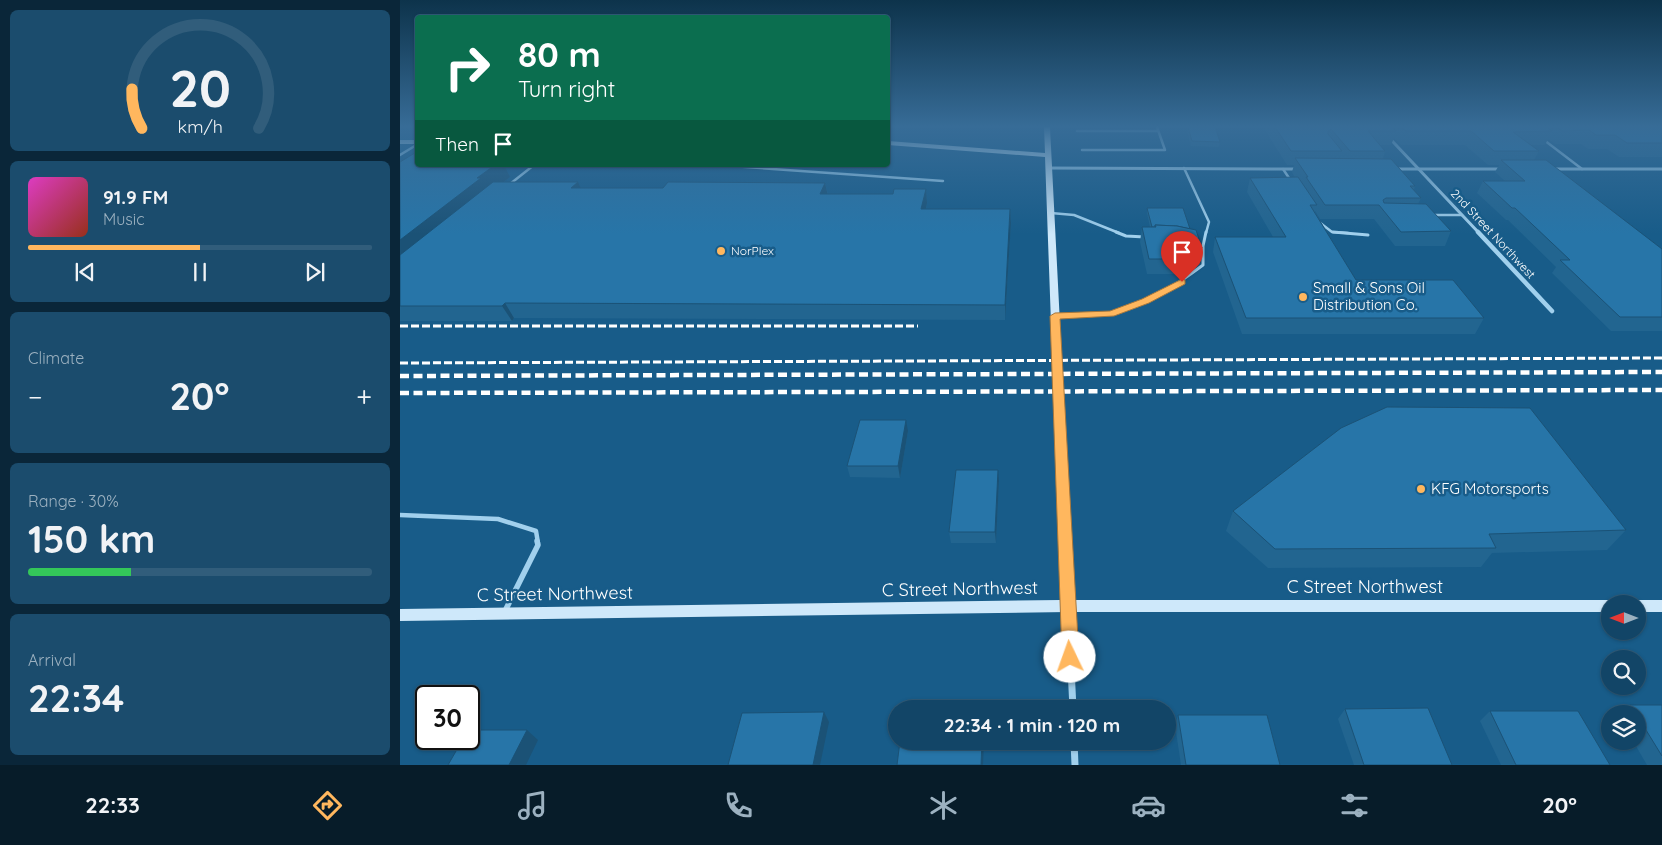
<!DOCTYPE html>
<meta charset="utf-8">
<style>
:root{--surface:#124567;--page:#1b4c6d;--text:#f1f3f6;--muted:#9cb1c0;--line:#315d7b;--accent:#ffb75e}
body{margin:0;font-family:Quicksand,sans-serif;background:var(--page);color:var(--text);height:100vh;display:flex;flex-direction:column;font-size:19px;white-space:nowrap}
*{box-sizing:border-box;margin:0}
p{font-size:16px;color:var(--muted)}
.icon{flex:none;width:28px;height:28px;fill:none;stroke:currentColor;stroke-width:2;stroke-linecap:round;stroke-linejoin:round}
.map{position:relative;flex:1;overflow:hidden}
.panel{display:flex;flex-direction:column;gap:10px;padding:10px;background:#0a2639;width:400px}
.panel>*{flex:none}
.banner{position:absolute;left:15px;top:15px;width:475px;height:152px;border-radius:5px;box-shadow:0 1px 4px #0004,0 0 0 1px var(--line);background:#0b6e4f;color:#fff;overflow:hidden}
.needle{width:32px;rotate:270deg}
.tools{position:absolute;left:1201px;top:595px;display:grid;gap:10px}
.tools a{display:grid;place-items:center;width:45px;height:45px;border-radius:50%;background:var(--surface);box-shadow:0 1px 4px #0004,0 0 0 1px var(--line);font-size:25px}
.speed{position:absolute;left:15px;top:685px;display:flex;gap:10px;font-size:25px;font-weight:700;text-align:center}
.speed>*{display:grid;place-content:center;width:65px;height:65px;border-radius:50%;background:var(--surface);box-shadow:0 1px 4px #0004,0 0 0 1px var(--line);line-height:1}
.speed .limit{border:2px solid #111;border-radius:8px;background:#fff;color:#111}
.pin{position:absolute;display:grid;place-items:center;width:42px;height:42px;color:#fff;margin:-51px -21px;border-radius:50% 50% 50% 0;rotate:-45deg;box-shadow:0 0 5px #0007}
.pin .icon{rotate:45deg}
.me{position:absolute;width:55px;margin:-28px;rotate:357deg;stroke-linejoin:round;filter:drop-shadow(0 0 4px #0008)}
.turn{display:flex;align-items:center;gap:18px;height:105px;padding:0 20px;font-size:22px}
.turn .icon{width:65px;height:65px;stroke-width:2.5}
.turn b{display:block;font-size:35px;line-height:42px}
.then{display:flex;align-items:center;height:48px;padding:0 20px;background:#0003;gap:10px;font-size:19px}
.big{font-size:38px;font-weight:800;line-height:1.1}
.panel .widget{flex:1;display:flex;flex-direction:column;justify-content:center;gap:8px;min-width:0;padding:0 18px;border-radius:8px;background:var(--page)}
.panel .dial{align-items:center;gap:0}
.dial svg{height:130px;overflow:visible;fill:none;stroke:var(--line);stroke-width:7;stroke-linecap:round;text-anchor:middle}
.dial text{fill:var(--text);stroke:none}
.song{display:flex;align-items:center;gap:15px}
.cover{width:60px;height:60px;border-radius:8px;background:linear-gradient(135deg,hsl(310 70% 55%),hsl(10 70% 35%))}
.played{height:5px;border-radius:2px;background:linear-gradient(90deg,var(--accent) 50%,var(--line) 50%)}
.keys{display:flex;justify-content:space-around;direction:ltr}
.heat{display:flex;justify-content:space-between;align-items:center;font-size:28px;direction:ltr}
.charge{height:8px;border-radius:4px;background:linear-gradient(90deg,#34c759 30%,var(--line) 0)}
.trip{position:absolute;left:488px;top:700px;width:288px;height:50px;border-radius:25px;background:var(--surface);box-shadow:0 1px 4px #0004,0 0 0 1px var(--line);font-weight:800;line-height:50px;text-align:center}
.menu{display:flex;height:80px;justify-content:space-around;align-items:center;background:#071c29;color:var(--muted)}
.menu .icon{width:35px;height:35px}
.menu .selected{color:var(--accent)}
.menu b{font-size:22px;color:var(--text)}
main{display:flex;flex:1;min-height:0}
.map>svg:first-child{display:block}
</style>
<main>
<section class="panel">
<div class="widget dial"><svg viewBox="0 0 100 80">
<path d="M14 69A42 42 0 1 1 86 69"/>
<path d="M14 69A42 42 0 0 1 8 45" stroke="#ffb75e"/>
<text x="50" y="56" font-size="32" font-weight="700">20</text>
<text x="50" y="72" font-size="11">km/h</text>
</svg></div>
<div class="widget">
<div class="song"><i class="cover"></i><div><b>91.9 FM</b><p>Music</p></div></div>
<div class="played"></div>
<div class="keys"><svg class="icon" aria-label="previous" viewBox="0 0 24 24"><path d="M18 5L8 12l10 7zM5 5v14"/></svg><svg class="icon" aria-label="pause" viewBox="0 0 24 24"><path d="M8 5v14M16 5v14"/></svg><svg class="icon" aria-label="next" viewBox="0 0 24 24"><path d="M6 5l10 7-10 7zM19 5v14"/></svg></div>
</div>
<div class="widget"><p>Climate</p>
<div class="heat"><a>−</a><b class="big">20°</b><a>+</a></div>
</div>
<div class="widget"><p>Range · 30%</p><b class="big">150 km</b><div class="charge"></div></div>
<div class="widget"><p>Arrival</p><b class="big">22:34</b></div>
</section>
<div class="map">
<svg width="1262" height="765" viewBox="0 0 1262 765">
<rect width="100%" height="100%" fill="#185c89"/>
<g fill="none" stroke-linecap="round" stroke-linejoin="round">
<!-- lane-far3 -->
<g stroke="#a1d0ed" stroke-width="2.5">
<polyline points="677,131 758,131"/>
<polyline points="1144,140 1182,169"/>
<polyline points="682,150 765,150 757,127"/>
<polyline points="0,155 18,144"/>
<polyline points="317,165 543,181"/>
<polyline points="784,168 809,222 806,233"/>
<polyline points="883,169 891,181"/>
<polyline points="110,184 134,165"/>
<polyline points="651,213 674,215 719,233"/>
<polyline points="1033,215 1062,215"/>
<polyline points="919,222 932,232 948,233"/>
</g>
<!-- lane-far2 -->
<g stroke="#a1d0ed" stroke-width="3">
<polyline points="716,232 726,236 745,237"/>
<polyline points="933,232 968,235"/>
<path d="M 656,316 C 674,315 693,317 711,314 C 745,307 776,285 803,265 L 803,246 L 806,232"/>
</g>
<!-- lane-far1 -->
<polyline stroke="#a1d0ed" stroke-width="4.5" points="0,515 98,519 136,531 138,543"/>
<!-- lane -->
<polyline stroke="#a1d0ed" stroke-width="5.5" points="105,611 138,545 137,541"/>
<!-- street-far2 -->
<g stroke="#a1d0ed" stroke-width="3">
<polyline points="979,127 1079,233"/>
<polyline points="648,168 898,169"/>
<polyline points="994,169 1103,169"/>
<polyline points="1151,169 1262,169"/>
</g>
<!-- street-far1 -->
<polyline stroke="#a1d0ed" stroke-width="4.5" points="1078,232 1152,311"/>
<!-- street -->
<g stroke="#a1d0ed" stroke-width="7">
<polyline points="668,606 673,709"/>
<polyline points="674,741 675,765"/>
</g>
<!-- secondary -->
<g fill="#cee8fa" fill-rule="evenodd">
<polygon points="644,127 650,127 674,600 1210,600 1216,604 1210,604 1210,612 668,612 0,621 0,609 661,600 645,157 488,145 488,141 645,153"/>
<rect x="0" y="140" width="18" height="4"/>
<polygon points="1238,600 1262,600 1262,612 1238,612 1238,604 1232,604"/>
</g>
<!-- rail-far1 -->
<g stroke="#fff" stroke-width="3" stroke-dasharray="8 3" stroke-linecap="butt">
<polyline points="0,326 518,326"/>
<polyline points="0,363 1262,358"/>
</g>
<!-- rail -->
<g stroke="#fff" stroke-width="4.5" stroke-dasharray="9 4.5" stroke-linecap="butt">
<polyline points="0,376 1262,372"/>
<polyline points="0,393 1262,390"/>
</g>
</g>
<!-- wall -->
<g fill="#226590">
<polygon points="0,127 18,127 18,130 0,129"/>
<polygon points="786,127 815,127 820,142 819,147 791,146"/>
<polygon points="863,127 1262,127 1262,157 1219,157 1207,149 1188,149 1181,144 1155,144 1148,139 1145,145 1130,145 1139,151 1134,160 1262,249 1262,331 1211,331 1152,273 1156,267 1108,220 1106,220 1077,193 1083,181 1105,181 1095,172 1099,165 1088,165 1065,145 1001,145 994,138 991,145 980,145 985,151 983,159 1015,186 1014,190 1021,198 1018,204 1051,231 1045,246 995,246 974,219 920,219 915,211 915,212 956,280 1084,318 1075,334 842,334 813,252 815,237 873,237 847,192 850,178 895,178 892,172 894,165 887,165"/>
<polygon points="0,162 110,177 104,182 181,188 263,188 425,183 428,194 493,194 526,189 527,203 526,209 610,209 611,223 605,320 114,318 112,321 0,321"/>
<polygon points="747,208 800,263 785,274 747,274 740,242 742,227 750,227 747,213"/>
<polygon points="508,431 500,478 450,477 447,466"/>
<polygon points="599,481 596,543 551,543 549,532"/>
<polygon points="833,511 1226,530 1207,550 1092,553 1081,567 868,568 826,531"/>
<polygon points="1230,705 1262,705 1262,765 1247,765 1233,741 1238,741 1238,714 1218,714"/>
<polygon points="945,709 1052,765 954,765 938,719"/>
<polygon points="1090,711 1210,765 1101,765 1080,721"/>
<polygon points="778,715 880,765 781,765 775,725"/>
</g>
<!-- shaded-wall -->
<g fill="#1b5276">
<polygon points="95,165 104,165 110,177 90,193 0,269 0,240 77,178"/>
<polygon points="178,182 184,196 171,188"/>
<polygon points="425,183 428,196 420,194"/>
<polygon points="526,189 527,203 523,223 521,209"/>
<polygon points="610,209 611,223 605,320 605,305"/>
<polygon points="802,248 800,263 785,274 787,259"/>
<polygon points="105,303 114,318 112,321 102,306"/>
<polygon points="506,420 508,431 500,478 498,466"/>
<polygon points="598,470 599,481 596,543 595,532"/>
<polygon points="424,712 429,722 420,765 413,765"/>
<polygon points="127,730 138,740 126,765 109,765"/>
<polygon points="582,741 584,741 583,765 581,765"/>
</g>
<!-- building -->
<g fill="#2775a8" stroke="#1b5276">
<polygon points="788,127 815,127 820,142 792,141"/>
<polygon points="875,127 992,127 996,131 968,131 985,151 950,151 931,129 928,131 928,134 942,151 891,151"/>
<polygon points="1001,127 1147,127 1152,131 1113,132 1139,151 1094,151 1071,131 1006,131"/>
<polygon points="1157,127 1262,127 1262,143 1227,143 1215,135 1196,135 1189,130 1162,131"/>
<polygon points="18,151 18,165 95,165 77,178 81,178 0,240 0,162"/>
<polygon points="895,158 991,159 1015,186 1010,186 1021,198 986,198 983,200 984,203 1026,204 1051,231 1001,232 979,205 925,205 906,177 908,177"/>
<polygon points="1101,160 1146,160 1262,249 1262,317 1220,317 1160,260 1170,260 1115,208 1112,208 1083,181 1125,181"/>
<polygon points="898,177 917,205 910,205 956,280 1053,280 1084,318 846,318 815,237 886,237 850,178"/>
<polygon points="93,182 178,182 171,188 263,188 268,182 425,183 420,194 493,194 494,189 526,189 521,209 610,209 605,305 105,303 102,306 0,306 0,255"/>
<polygon points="747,208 783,208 790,229 777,226 755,225 755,227 752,227"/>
<polygon points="755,225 777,226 796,230 802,248 787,259 749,259 742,227 756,227"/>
<polygon points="987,407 1130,408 1226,530 1089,534 1096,548 875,549 833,511 941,428"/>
<polygon points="460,420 506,420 498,466 447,466"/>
<polygon points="556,470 598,470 595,532 549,532"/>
<polygon points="1230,705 1262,705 1262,756 1238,717 1238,714 1236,714"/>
<rect x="505" y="706" width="79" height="3"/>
<polygon points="1028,708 1052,765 964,765 945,709"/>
<polygon points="1090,711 1178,711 1210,765 1116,765"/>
<polygon points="424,712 413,765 328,765 342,713"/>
<polygon points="778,715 867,715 880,765 786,765"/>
<polygon points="69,730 127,730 109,765 48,765 63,739 69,739"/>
<polygon points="500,741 582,741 581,765 497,765"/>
</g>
<!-- sky -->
<linearGradient id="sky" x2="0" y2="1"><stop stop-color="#0d334b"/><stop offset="0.54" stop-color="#376c97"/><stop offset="1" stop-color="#376c97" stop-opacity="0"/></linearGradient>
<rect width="1262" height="234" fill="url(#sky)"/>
<!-- route -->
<polygon fill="#ffb75e" stroke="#a6773d" points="782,279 785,280 785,284 749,303 714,316 660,319 679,657 676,663 670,665 665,663 662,657 650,316 655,313 710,311 742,299"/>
<!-- markers -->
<g fill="#ffb75e" stroke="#185c89" stroke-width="2">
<circle cx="321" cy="251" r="5"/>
<circle cx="903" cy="297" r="5"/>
<circle cx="1021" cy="489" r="5"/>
</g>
<g text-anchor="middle" stroke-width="5" stroke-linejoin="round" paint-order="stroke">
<!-- far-street labels -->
<g font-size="12" fill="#fff" stroke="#185c89">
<text transform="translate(1093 234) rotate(47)" y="4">2nd Street Northwest</text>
</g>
<!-- far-poi labels -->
<g font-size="12" fill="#fff" stroke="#185c89" text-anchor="start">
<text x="331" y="255">NorPlex</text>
</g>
<!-- poi labels -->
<g font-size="15" fill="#fff" stroke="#185c89" text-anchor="start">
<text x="913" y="293">Small &amp; Sons Oil<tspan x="913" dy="17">Distribution Co.</tspan></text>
<text x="1031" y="494">KFG Motorsports</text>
</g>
<!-- near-street labels -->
<g font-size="18" fill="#fff" stroke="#185c89">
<text x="965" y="593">C Street Northwest</text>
<text transform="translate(560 589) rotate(-1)" y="6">C Street Northwest</text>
<text transform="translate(155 594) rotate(-1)" y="6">C Street Northwest</text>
</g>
</g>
</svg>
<div class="tools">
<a><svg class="needle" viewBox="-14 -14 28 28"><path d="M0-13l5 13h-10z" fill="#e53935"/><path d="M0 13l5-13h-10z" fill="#9cb1c0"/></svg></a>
<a><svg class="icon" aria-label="search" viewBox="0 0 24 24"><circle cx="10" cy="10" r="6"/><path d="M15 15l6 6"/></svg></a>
<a><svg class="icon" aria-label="layers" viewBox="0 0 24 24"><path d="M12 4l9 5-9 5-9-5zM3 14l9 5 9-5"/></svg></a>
</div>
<div class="speed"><div class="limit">30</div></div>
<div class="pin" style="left:782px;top:282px;background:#d93025"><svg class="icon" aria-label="arrive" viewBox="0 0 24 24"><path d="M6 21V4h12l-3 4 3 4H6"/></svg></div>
<svg class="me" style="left:670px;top:657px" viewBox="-20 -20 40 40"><circle r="19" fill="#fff"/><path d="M0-13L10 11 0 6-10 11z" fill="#ffb75e"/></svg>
<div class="trip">22:34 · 1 min · 120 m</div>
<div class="banner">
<div class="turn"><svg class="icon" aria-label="right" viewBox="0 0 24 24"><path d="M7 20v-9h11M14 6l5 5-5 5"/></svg><div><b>80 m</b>Turn right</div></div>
<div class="then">Then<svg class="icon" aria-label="arrive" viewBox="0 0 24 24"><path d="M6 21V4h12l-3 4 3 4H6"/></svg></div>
</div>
</div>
</main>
<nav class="menu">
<b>22:33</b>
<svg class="icon selected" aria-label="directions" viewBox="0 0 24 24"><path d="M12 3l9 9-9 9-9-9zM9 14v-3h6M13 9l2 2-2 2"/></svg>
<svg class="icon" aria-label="music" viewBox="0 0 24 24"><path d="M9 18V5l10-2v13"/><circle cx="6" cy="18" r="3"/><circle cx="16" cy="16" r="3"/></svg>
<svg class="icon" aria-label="phone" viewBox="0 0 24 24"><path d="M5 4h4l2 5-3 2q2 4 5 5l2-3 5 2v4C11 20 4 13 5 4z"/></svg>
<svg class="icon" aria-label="climate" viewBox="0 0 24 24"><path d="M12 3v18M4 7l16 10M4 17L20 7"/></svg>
<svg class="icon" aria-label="car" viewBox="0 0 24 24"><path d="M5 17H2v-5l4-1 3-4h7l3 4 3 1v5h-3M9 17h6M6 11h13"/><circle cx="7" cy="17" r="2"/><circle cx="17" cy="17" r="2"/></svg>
<svg class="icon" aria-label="filters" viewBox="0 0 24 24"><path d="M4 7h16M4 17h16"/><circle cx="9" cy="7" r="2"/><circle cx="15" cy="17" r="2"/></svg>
<b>20°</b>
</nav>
